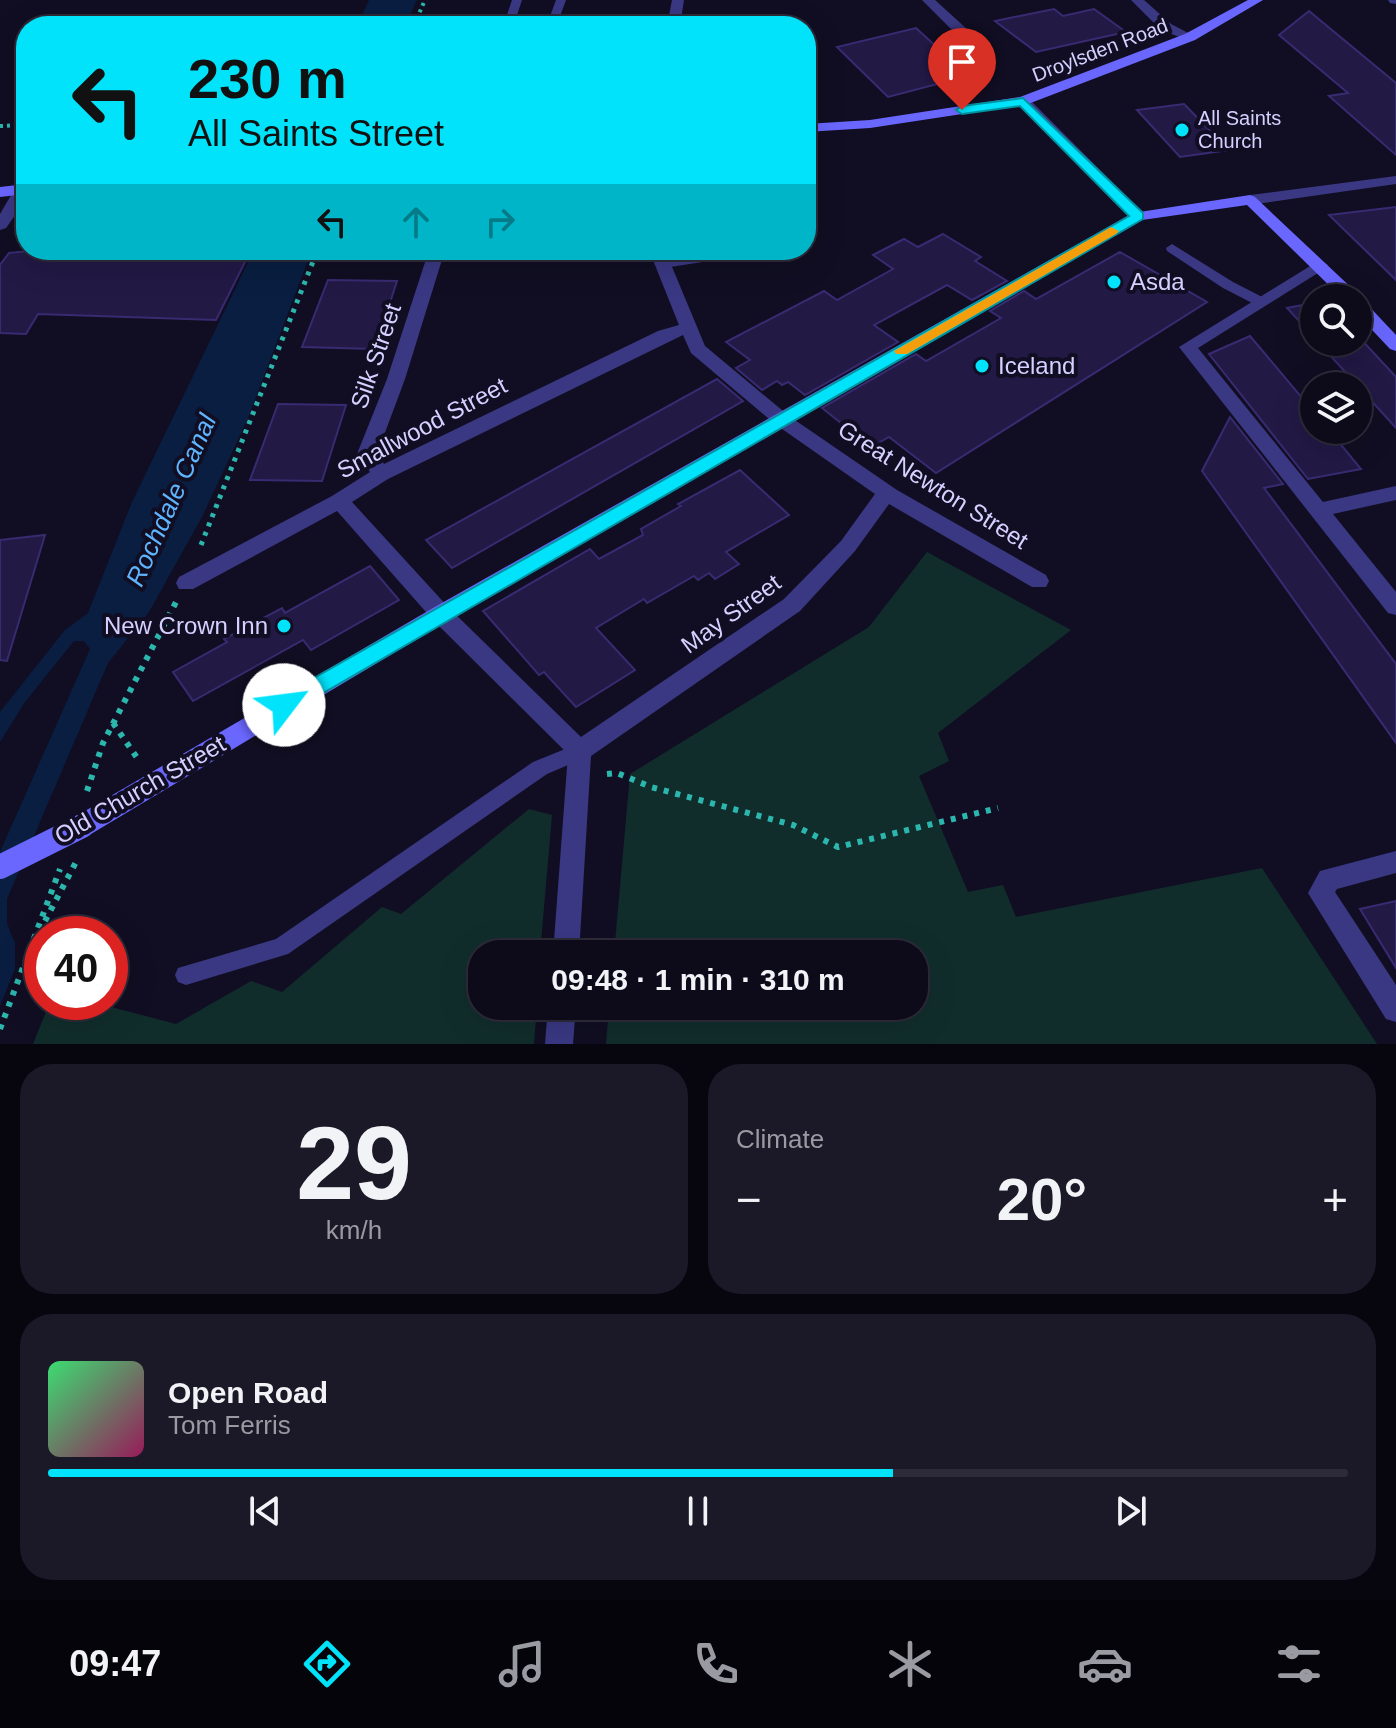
<!DOCTYPE html>
<meta charset="utf-8">
<style>
:root{--surface:#0d0a1a;--page:#1b1827;--text:#f1f3f6;--muted:#9a9aa2;--line:#2d2b39;--accent:#00e3fb}
body{margin:0;font-family:Arial,sans-serif;background:var(--page);color:var(--text);height:100vh;display:flex;flex-direction:column;font-size:30px;white-space:nowrap}
*{box-sizing:border-box;margin:0}
p{font-size:26px;color:var(--muted)}
.icon{flex:none;width:44px;height:44px;fill:none;stroke:currentColor;stroke-width:2;stroke-linecap:round;stroke-linejoin:round}
.map{position:relative;height:1044px;overflow:hidden}
.side{display:flex;flex-direction:column;gap:20px;padding:20px;background:#07060e;flex:1}
.side>*{flex:none}
.banner{position:absolute;left:16px;top:16px;width:800px;height:244px;border-radius:32px;box-shadow:0 8px 32px #0002,0 0 0 2px var(--line);background:#00e3fb;color:#111;overflow:hidden}
.tools{position:absolute;left:1300px;top:284px;display:grid;gap:16px}
.tools a{display:grid;place-items:center;width:72px;height:72px;border-radius:50%;background:var(--surface);box-shadow:0 8px 32px #0002,0 0 0 2px var(--line);font-size:40px}
.speed{position:absolute;left:24px;top:916px;display:flex;gap:16px;font-size:40px;font-weight:700;text-align:center}
.speed>*{display:grid;place-content:center;width:104px;height:104px;border-radius:50%;background:var(--surface);box-shadow:0 8px 32px #0002,0 0 0 2px var(--line);line-height:1}
.speed .limit{border:12px solid #d22;background:#fff;color:#111}
.pin{position:absolute;display:grid;place-items:center;width:68px;height:68px;color:#fff;margin:-82px -34px;border-radius:50% 50% 50% 0;rotate:-45deg;box-shadow:0 0 8px #0007}
.pin .icon{rotate:45deg}
.me{position:absolute;width:88px;margin:-44px;rotate:60deg;stroke-linejoin:round;filter:drop-shadow(0 0 6px #0008)}
.turn{display:flex;align-items:center;gap:28px;height:168px;padding:0 40px;font-size:36px}
.turn .icon{width:104px;height:104px;stroke-width:2.5}
.turn b{display:block;font-size:56px;line-height:68px}
.lanes{display:flex;align-items:center;height:76px;padding:0 40px;background:#0003;justify-content:center;gap:40px;direction:ltr}
.lanes .off{opacity:.35}
.big{font-size:60px;font-weight:600;line-height:1.1}
.side .tile{flex:1;display:flex;flex-direction:column;justify-content:center;gap:12px;min-width:0;padding:0 28px;border-radius:32px;background:var(--page)}
.side .dial{align-items:center;gap:0}
.dial b{font-size:104px;line-height:1}
.song{display:flex;align-items:center;gap:24px}
.cover{width:96px;height:96px;border-radius:12px;background:linear-gradient(135deg,hsl(140 70% 55%),hsl(330 70% 35%))}
.played{height:8px;border-radius:4px;background:linear-gradient(90deg,var(--accent) 65%,var(--line) 65%)}
.keys{display:flex;justify-content:space-around;direction:ltr}
.heat{display:flex;justify-content:space-between;align-items:center;font-size:44px;direction:ltr}
.side .tiles{flex:1;display:grid;gap:20px;grid-template-columns:1fr 1fr}
.tile:last-child{grid-column:span 2}
.trip{position:absolute;left:468px;top:940px;width:460px;height:80px;border-radius:32px;background:var(--surface);box-shadow:0 8px 32px #0002,0 0 0 2px var(--line);font-weight:600;line-height:80px;text-align:center}
.menu{display:flex;height:128px;justify-content:space-around;align-items:center;background:#05040a;color:var(--muted)}
.menu .icon{width:56px;height:56px}
.menu .active{color:var(--accent)}
.menu b{font-size:36px;color:var(--text)}
.map>svg:first-child{display:block}
</style>
<div class="map">
<svg width="1396" height="1044" viewBox="0 0 1396 1044">
<rect width="100%" height="100%" fill="#110e23"/>
<!-- green -->
<g fill="#102d2c">
<polygon points="927,552 1071,630 938,733 949,761 919,776 968,892 1003,885 1016,917 1262,868 1377,1044 606,1044 609,1006 914,1006 914,954 614,954 630,774 869,627"/>
<polygon points="529,809 552,815 540,954 482,954 482,1006 537,1006 534,1044 33,1044 50,1002 92,1002 176,1024 251,981 282,992 382,907 401,914"/>
</g>
<!-- water -->
<g fill="#091e41">
<polygon points="369,0 417,0 405,26 357,26"/>
<polygon points="254,250 312,250 248,418 203,515 149,612 108,663 7,899 7,924 15,943 15,969 0,1006 0,852 90,649 84,641 74,641 25,702 0,742 0,712 65,630 88,613 132,502"/>
</g>
<!-- building -->
<g fill="#221945" stroke="#382b71" stroke-width="2">
<polygon points="1054,9 1063,16 1094,9 1126,32 1036,52 995,21"/>
<polygon points="1309,11 1396,83 1396,155 1329,96 1348,93 1279,35"/>
<polygon points="916,28 968,76 888,97 837,47"/>
<polygon points="1184,104 1229,150 1180,157 1137,110"/>
<polygon points="1396,207 1396,280 1329,215"/>
<polygon points="943,234 981,257 975,261 1007,281 972,300 947,285 874,325 898,342 805,395 788,382 782,385 777,381 762,390 736,368 750,360 726,342 824,291 837,300 893,269 873,255 904,239 918,247"/>
<polygon points="40,250 251,250 216,320 38,314 26,334 0,333 0,265 9,253"/>
<polygon points="1120,252 1207,302 936,473 889,437 871,447 822,408 916,354 926,361 1001,318 990,311 1024,291 1036,299"/>
<polygon points="328,280 397,281 375,349 302,347"/>
<polygon points="1314,303 1314,337 1287,308"/>
<polygon points="1250,336 1314,412 1314,430 1329,430 1361,469 1308,479 1209,354"/>
<polygon points="1358,336 1396,377 1396,428 1318,342 1358,342"/>
<polygon points="717,379 743,401 452,568 426,540"/>
<polygon points="278,404 346,405 322,481 250,480"/>
<polygon points="1230,417 1283,484 1264,488 1396,664 1396,743 1202,471"/>
<polygon points="740,470 789,515 726,552 739,564 715,579 709,573 698,580 694,576 647,603 644,599 596,628 635,670 576,707 544,672 539,675 483,611 590,549 599,559 643,535 641,529 681,506 678,504"/>
<polygon points="45,535 7,661 0,660 0,540"/>
<polygon points="370,566 399,600 311,650 303,640 193,701 173,672 227,642 224,639 282,608 285,613"/>
<polygon points="1396,901 1396,968 1360,909"/>
</g>
<g fill="none" stroke-linecap="round" stroke-linejoin="round">
<!-- path-far2 -->
<g stroke="#2cb7ae" stroke-width="4" stroke-dasharray="3 4" stroke-linecap="butt">
<polyline points="414,25 458,26"/>
<polyline points="414,25 425,0"/>
<polyline points="0,126 26,125"/>
<polyline points="313,261 317,250"/>
</g>
<!-- path-far1 -->
<polyline stroke="#2cb7ae" stroke-width="5" stroke-dasharray="4 6" stroke-linecap="butt" points="201,545 314,259"/>
<!-- path -->
<g stroke="#2cb7ae" stroke-width="6" stroke-dasharray="5 7" stroke-linecap="butt">
<polyline points="113,723 140,762"/>
<polyline points="607,774 617,773 651,787 793,825 838,847 998,808"/>
<polyline points="87,791 103,743 176,602"/>
<polyline points="45,921 76,862"/>
<polyline points="0,1029 60,869"/>
</g>
<!-- lane -->
<g fill="#3a3883" fill-rule="evenodd">
<polygon points="512,0 522,0 515,21 510,24 505,21"/>
<polygon points="556,0 566,0 558,22 553,25 548,22"/>
<polygon points="1172,244 1233,282 1266,299 1268,302 1261,306 1256,305 1223,288 1167,251 1166,248"/>
<polygon points="729,250 760,250 754,254 664,268 658,264 664,260"/>
<polygon points="580,743 587,745 589,751 587,757 547,774 288,954 186,985 178,982 175,975 178,968 276,939 533,762"/>
</g>
<!-- street -->
<g fill="#3a3883" fill-rule="evenodd">
<polygon points="672,0 684,0 680,26 510,25 504,21 510,17 668,21"/>
<polygon points="922,0 935,0 968,30 968,36 958,36"/>
<polygon points="1131,0 1144,0 1171,24 1196,37 1190,41 1161,30"/>
<polygon points="1388,0 1396,0 1396,4 1390,3"/>
<polygon points="1023,97 1028,98 1143,213 1143,219 1133,219 1018,104 1018,98"/>
<polygon points="1396,176 1396,184 1250,205 1242,200 1250,195"/>
<polygon points="26,186 26,200 6,228 0,230 0,214 14,190 17,187"/>
<path d="M 429,250 L 445,250 L 405,379 L 377,454 L 384,464 L 658,331 L 679,325 L 649,250 L 665,250 L 705,346 L 789,416 L 897,490 L 1046,575 L 1049,581 L 1046,587 L 1032,587 L 889,504 L 855,551 L 800,611 L 591,756 L 579,954 L 553,954 L 568,754 L 433,620 L 337,511 L 193,589 L 179,589 L 176,583 L 179,577 L 332,496 L 370,472 L 357,454 L 387,379 ZM 683,335 L 691,353 L 775,424 L 875,494 L 841,541 L 784,599 L 581,737 L 449,608 L 352,502 L 388,479 Z"/>
<polygon points="1320,260 1328,265 1326,268 1198,348 1323,502 1396,486 1396,500 1333,514 1396,592 1396,615 1388,613 1179,347"/>
<polygon points="1396,851 1396,873 1337,889 1335,892 1396,985 1396,1022 1386,1019 1308,893 1320,871"/>
<polygon points="548,1006 576,1006 573,1044 545,1044"/>
</g>
<!-- secondary -->
<g fill="#6a67ff" fill-rule="evenodd">
<polygon points="1248,0 1263,0 1195,40 1028,104 870,128 806,132 806,124 870,120 1020,97 1185,34"/>
<polygon points="26,184 26,194 0,197 0,187"/>
<polygon points="1250,195 1255,197 1358,294 1359,300 1364,301 1396,335 1396,351 1390,349 1358,315 1358,298 1342,298 1247,205 1142,220 449,620 91,834 82,837 73,834 70,826 73,818 433,608 1133,213"/>
</g>
<!-- secondary-bridge -->
<polyline stroke="#6a67ff" stroke-width="24" points="0,867 82,826"/>
</g>
<!-- route -->
<polygon fill="#00e3fb" stroke="#0094a3" stroke-width="2" points="1023,98 1143,213 1143,219 292,711 284,714 277,711 274,705 277,699 1129,216 1020,106 962,114 956,110 962,106"/>
<!-- slow -->
<polygon fill="#f59e0b" points="1111,227 1119,231 1116,234 907,354 896,354 894,351"/>
<!-- markers -->
<g fill="#00e3fb" stroke="#110e23" stroke-width="3">
<circle cx="1182" cy="130" r="8"/>
<circle cx="1114" cy="282" r="8"/>
<circle cx="982" cy="366" r="8"/>
<circle cx="284" cy="626" r="8"/>
</g>
<g text-anchor="middle" stroke-width="8" stroke-linejoin="round" paint-order="stroke">
<!-- far-street labels -->
<g font-size="20" fill="#d5d0ff" stroke="#110e23">
<text transform="translate(1100 50) rotate(-21)" y="7">Droylsden Road</text>
</g>
<!-- far-poi labels -->
<g font-size="20" fill="#d5d0ff" stroke="#110e23" text-anchor="start">
<text x="1198" y="125">All Saints<tspan x="1198" dy="23">Church</tspan></text>
</g>
<!-- poi labels -->
<g font-size="24" fill="#d5d0ff" stroke="#110e23" text-anchor="start">
<text x="1130" y="290">Asda</text>
<text x="998" y="374">Iceland</text>
<text x="268" y="634" text-anchor="end">New Crown Inn</text>
</g>
<!-- street labels -->
<g font-size="24" fill="#d5d0ff" stroke="#110e23">
<text transform="translate(376 356) rotate(-71)" y="8">Silk Street</text>
<text transform="translate(422 428) rotate(-28)" y="8">Smallwood Street</text>
<text transform="translate(933 485) rotate(32)" y="8">Great Newton Street</text>
<text transform="translate(731 614) rotate(-36)" y="8">May Street</text>
<text transform="translate(140 790) rotate(-30)" y="8">Old Church Street</text>
</g>
<!-- water labels -->
<g font-size="26" font-style="italic" fill="#5eb5ff" stroke="#110e23">
<text transform="translate(171 500) rotate(-66)" y="9">Rochdale Canal</text>
</g>
</g>
</svg>
<div class="tools">
<a><svg class="icon" aria-label="search" viewBox="0 0 24 24"><circle cx="10" cy="10" r="6"/><path d="M15 15l6 6"/></svg></a>
<a><svg class="icon" aria-label="layers" viewBox="0 0 24 24"><path d="M12 4l9 5-9 5-9-5zM3 14l9 5 9-5"/></svg></a>
</div>
<div class="speed"><div class="limit">40</div></div>
<div class="pin" style="left:962px;top:110px;background:#d93025"><svg class="icon" aria-label="arrive" viewBox="0 0 24 24"><path d="M6 21V4h12l-3 4 3 4H6"/></svg></div>
<svg class="me" style="left:284px;top:705px" viewBox="-20 -20 40 40"><circle r="19" fill="#fff"/><path d="M0-13L10 11 0 6-10 11z" fill="#00e3fb"/></svg>
<div class="trip">09:48 · 1 min · 310 m</div>
<div class="banner">
<div class="turn"><svg class="icon" aria-label="left" viewBox="0 0 24 24"><path d="M17 20v-9H6M10 6l-5 5 5 5"/></svg><div><b>230 m</b>All Saints Street</div></div>
<div class="lanes"><svg class="icon" aria-label="left" viewBox="0 0 24 24"><path d="M17 20v-9H6M10 6l-5 5 5 5"/></svg><svg class="icon off" aria-label="ahead" viewBox="0 0 24 24"><path d="M12 20V5M6 11l6-6 6 6"/></svg><svg class="icon off" aria-label="right" viewBox="0 0 24 24"><path d="M7 20v-9h11M14 6l5 5-5 5"/></svg></div>
</div>
</div>
<section class="side">
<div class="tiles">
<div class="tile dial"><b>29</b><p>km/h</p></div>
<div class="tile"><p>Climate</p>
<div class="heat"><a>−</a><b class="big">20°</b><a>+</a></div>
</div>
<div class="tile">
<div class="song"><i class="cover"></i><div><b>Open Road</b><p>Tom Ferris</p></div></div>
<div class="played"></div>
<div class="keys"><svg class="icon" aria-label="previous" viewBox="0 0 24 24"><path d="M18 5L8 12l10 7zM5 5v14"/></svg><svg class="icon" aria-label="pause" viewBox="0 0 24 24"><path d="M8 5v14M16 5v14"/></svg><svg class="icon" aria-label="next" viewBox="0 0 24 24"><path d="M6 5l10 7-10 7zM19 5v14"/></svg></div>
</div>
</div>
</section>
<nav class="menu">
<b>09:47</b>
<svg class="icon active" aria-label="directions" viewBox="0 0 24 24"><path d="M12 3l9 9-9 9-9-9zM9 14v-3h6M13 9l2 2-2 2"/></svg>
<svg class="icon" aria-label="music" viewBox="0 0 24 24"><path d="M9 18V5l10-2v13"/><circle cx="6" cy="18" r="3"/><circle cx="16" cy="16" r="3"/></svg>
<svg class="icon" aria-label="phone" viewBox="0 0 24 24"><path d="M5 4h4l2 5-3 2q2 4 5 5l2-3 5 2v4C11 20 4 13 5 4z"/></svg>
<svg class="icon" aria-label="climate" viewBox="0 0 24 24"><path d="M12 3v18M4 7l16 10M4 17L20 7"/></svg>
<svg class="icon" aria-label="car" viewBox="0 0 24 24"><path d="M5 17H2v-5l4-1 3-4h7l3 4 3 1v5h-3M9 17h6M6 11h13"/><circle cx="7" cy="17" r="2"/><circle cx="17" cy="17" r="2"/></svg>
<svg class="icon" aria-label="filters" viewBox="0 0 24 24"><path d="M4 7h16M4 17h16"/><circle cx="9" cy="7" r="2"/><circle cx="15" cy="17" r="2"/></svg>
</nav>
